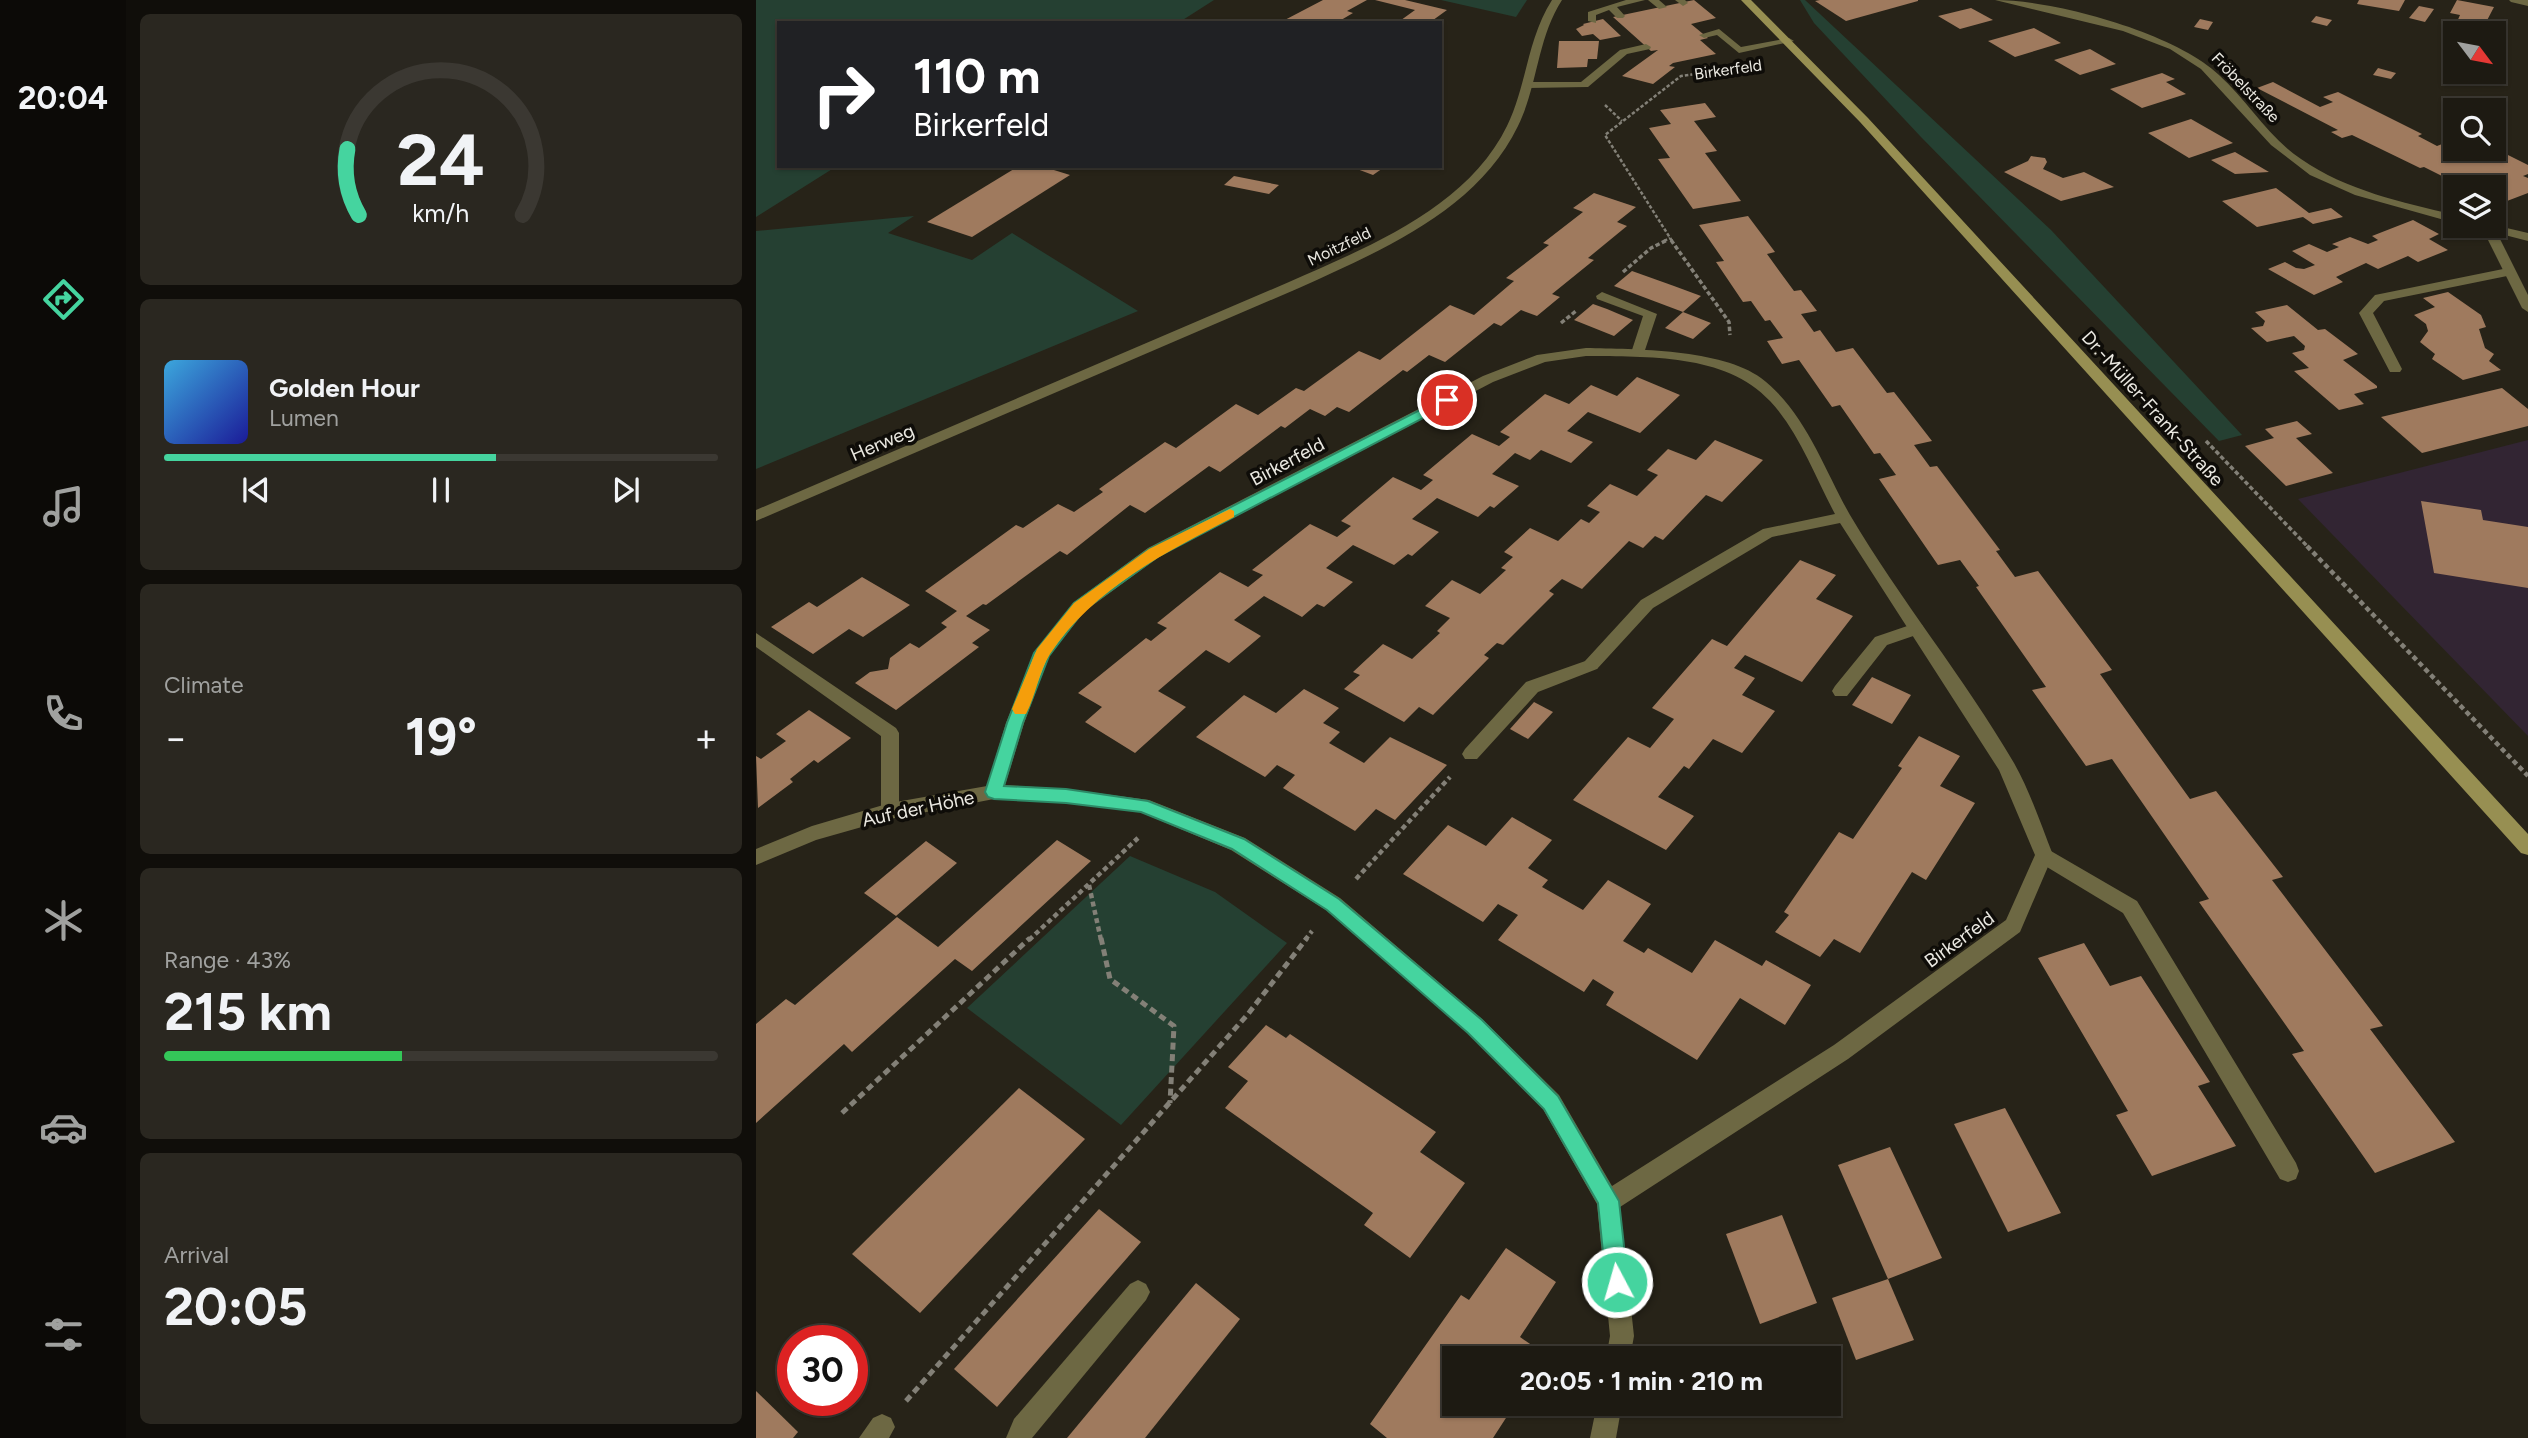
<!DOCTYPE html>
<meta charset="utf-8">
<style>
:root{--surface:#1d1a12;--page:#2a2720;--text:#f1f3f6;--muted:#a0a19f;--line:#3b3832;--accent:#45d49f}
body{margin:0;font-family:Figtree,sans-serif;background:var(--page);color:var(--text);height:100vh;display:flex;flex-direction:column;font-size:26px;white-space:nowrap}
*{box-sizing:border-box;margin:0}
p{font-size:23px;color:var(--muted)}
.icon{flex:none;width:38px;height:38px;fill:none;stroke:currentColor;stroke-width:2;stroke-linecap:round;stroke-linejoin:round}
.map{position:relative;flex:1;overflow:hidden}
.side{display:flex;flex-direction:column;gap:14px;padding:14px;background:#100e0a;width:630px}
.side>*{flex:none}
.hud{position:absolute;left:21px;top:21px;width:665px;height:147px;border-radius:0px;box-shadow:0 2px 5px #0004,0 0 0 2px var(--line);background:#202124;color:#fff;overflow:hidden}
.needle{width:46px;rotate:122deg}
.fabs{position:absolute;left:1687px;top:21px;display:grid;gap:14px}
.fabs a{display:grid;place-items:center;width:63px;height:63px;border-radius:0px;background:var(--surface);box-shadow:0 2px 5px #0004,0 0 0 2px var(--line);font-size:35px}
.speed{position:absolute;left:21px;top:1325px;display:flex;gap:14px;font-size:35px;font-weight:700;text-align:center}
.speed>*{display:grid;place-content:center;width:91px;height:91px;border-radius:50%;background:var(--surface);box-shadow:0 2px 5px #0004,0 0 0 2px var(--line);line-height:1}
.speed .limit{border:10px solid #d22;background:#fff;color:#111}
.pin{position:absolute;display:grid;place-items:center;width:60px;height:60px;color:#fff;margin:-30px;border:4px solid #fff;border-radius:50%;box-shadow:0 2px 7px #0007}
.me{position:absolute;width:77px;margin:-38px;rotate:354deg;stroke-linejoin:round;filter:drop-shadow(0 0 5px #0008)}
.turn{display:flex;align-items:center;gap:24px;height:147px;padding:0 21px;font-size:32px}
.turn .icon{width:91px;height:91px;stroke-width:2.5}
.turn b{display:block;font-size:49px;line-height:60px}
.big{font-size:52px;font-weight:700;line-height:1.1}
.side .widget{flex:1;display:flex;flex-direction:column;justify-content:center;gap:10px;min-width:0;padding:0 24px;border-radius:10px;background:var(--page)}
.side .dial{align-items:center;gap:0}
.dial svg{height:182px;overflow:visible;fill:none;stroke:var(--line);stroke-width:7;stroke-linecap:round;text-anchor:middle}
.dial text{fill:var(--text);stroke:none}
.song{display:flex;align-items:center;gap:21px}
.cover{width:84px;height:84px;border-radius:10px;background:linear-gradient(135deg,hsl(200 70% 55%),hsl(240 70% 35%))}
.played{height:7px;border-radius:4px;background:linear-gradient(90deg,var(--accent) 60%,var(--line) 60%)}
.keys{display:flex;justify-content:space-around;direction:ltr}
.heat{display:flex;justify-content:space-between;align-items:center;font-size:38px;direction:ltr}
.charge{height:10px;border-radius:5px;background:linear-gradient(90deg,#34c759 43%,var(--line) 0)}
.trip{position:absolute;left:686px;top:1346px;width:399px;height:70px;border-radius:0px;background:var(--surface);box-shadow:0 2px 5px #0004,0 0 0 2px var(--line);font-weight:700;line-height:70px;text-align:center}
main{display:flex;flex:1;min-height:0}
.menu{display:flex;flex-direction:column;width:126px;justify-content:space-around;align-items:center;background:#0c0a07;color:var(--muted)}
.menu .icon{width:49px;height:49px}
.menu .on{color:var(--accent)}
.menu b{font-size:32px;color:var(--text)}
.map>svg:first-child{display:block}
</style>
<main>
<nav class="menu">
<b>20:04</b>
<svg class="icon on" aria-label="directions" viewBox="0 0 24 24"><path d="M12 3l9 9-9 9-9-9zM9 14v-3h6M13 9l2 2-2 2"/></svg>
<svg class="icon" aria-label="music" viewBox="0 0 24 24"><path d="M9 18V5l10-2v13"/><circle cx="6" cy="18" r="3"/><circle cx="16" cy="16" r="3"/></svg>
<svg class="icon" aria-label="phone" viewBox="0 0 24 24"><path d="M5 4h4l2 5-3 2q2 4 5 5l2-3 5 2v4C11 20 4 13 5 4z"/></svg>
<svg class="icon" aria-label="climate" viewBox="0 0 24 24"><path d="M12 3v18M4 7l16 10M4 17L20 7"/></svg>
<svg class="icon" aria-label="car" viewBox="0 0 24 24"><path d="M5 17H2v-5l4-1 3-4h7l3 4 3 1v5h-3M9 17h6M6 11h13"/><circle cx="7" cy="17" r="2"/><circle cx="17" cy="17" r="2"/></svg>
<svg class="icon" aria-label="filters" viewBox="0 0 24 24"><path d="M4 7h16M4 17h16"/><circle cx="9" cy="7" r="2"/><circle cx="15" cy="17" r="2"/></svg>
</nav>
<section class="side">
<div class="widget dial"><svg viewBox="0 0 100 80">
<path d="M14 69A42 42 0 1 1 86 69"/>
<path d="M14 69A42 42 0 0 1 9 40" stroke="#45d49f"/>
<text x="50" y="56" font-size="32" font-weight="700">24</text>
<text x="50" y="72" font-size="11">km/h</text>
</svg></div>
<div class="widget">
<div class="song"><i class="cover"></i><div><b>Golden Hour</b><p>Lumen</p></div></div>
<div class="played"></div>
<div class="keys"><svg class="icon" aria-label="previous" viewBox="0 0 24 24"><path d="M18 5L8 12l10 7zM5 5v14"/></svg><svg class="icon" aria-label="pause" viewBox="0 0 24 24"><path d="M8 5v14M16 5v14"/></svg><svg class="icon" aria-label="next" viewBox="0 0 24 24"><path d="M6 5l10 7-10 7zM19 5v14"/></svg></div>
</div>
<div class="widget"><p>Climate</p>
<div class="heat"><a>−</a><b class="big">19°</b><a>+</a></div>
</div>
<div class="widget"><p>Range · 43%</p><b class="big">215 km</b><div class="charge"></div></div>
<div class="widget"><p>Arrival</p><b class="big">20:05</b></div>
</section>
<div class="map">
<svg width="1772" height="1438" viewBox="0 0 1772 1438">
<rect width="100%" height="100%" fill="#272318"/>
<!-- education -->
<polygon fill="#322533" points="1772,440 1772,736 1542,499"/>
<!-- green -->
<g fill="#254032">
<polygon points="0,0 458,0 422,23 326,20 322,23 23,23 23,166 81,166 0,217"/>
<polygon points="685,0 771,0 760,17"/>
<polygon points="1044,0 1049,0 1295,230 1486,435 1463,441 1165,137 1058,23"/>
<polygon points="158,216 132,233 216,260 256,233 382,311 0,469 0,231"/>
<polygon points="374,856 459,892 531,943 365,1125 211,1008"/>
</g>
<!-- building -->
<g fill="#9f7a5e">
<polygon points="567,0 611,0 591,11 597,13 580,23 523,23"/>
<polygon points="619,0 649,0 691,10 673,23 641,23 659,10"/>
<polygon points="938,0 960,18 935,24 952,38 944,40 960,54 917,63 913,66 919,67 897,84 866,76 902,50 895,51 857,17"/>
<polygon points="1064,0 1162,0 1162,1 1090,21 1059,1"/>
<polygon points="1603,0 1649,0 1643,11 1601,4"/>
<polygon points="1701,0 1738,7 1726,30 1700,24 1704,15 1694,13"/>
<polygon points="1663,6 1678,9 1669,22 1653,18"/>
<polygon points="1215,8 1237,20 1204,29 1182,16"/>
<polygon points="1560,16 1576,20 1571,26 1555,22"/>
<polygon points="847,19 865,36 844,40 837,34 826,36 820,29 828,25 827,24"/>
<polygon points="1444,19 1457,22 1452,30 1438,27"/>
<polygon points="1278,28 1305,43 1259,57 1232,41"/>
<polygon points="803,41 843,41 841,59 832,59 831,67 801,68"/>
<polygon points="1334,49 1360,64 1324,75 1298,60"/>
<polygon points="1622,68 1640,73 1635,79 1617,75"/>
<polygon points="1406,73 1419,79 1410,82 1430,94 1386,108 1354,89"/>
<polygon points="1517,82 1564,107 1577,102 1567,97 1582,92 1666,134 1662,136 1681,146 1699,139 1699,149 1729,149 1722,152 1739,161 1752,155 1772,165 1772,174 1767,176 1772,178 1772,193 1751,201 1738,195 1738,187 1723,187 1700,175 1692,179 1668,167 1664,168 1596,135 1586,138 1575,132 1582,130 1501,88"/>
<polygon points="949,103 960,117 938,121 961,151 949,153 985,201 937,209 902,159 914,158 893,128 915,124 904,110"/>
<polygon points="1435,119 1477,143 1433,158 1392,133"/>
<polygon points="1479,152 1513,172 1479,174 1455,160"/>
<polygon points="1275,156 1289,158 1291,162 1287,169 1307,178 1328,172 1358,187 1305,201 1248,172 1272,161"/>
<polygon points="263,166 285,166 314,175 216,237 171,222"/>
<polygon points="593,166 630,166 617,175"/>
<polygon points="478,176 523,185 513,194 468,185"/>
<polygon points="1520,188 1553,213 1575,208 1587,217 1557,224 1547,217 1501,227 1466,201"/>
<polygon points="838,193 880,207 861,222 871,226 832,258 838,260 796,294 804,297 781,316 765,310 745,326 738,323 689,362 673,355 651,372 647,370 593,412 581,407 569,416 554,409 529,428 525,426 464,472 453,466 389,513 374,505 311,555 304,551 230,605 227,604 210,616 234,630 216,643 223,647 140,710 99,683 114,672 132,669 134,658 154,643 163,648 191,627 185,623 201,611 169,591 260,525 267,528 302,504 318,512 347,492 343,489 409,442 420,448 480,404 502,415 540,388 548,391 603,351 624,360 694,305 718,315 758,281 750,278 793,245 787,243 827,212 817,208"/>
<polygon points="992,216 1019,252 1011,254 1024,272 1038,291 1045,290 1061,311 1045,314 1058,332 1064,330 1080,352 1097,348 1131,393 1138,392 1176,441 1158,445 1174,467 1181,466 1244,550 1240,551 1259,577 1282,571 1356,670 1344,674 1434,799 1460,791 1527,877 1516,880 1627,1026 1614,1029 1699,1142 1619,1173 1536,1054 1548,1051 1443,902 1453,899 1356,759 1330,766 1276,690 1290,687 1220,587 1223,586 1204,560 1182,565 1123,479 1140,475 1124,453 1118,454 1084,405 1076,407 1043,360 1026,364 1011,341 1027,338 1014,320 1009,321 995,301 987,302 960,262 968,261 943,225"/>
<polygon points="1657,220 1683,234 1673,239 1692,250 1662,262 1652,256 1622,269 1610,263 1580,277 1587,282 1558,295 1512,269 1529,262 1540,268 1548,269 1559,265 1536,251 1553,244 1571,252 1583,247 1576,244 1594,237 1612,244 1622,240 1616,236"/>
<polygon points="876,271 918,286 945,296 927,312 858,286"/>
<polygon points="1692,292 1725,315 1730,327 1723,329 1729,348 1738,354 1733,361 1745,370 1707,380 1676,359 1679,354 1664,342 1672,331 1670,324 1658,315 1679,307 1667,298"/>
<polygon points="837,304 851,309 877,320 858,336 818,320"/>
<polygon points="1531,305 1562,330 1569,329 1602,354 1587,360 1621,386 1621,388 1598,394 1608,404 1583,410 1538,371 1553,368 1536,353 1548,350 1549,346 1538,336 1511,342 1495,328 1507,326 1509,321 1499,312"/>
<polygon points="927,312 955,323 937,339 909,328"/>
<polygon points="881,377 924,395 884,433 832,412 811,431 837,442 815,463 785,450 774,460 759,453 736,474 763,486 738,508 734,506 722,517 681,498 656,519 683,532 656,556 652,554 638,565 597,545 570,568 597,582 568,607 561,604 546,617 508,596 478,620 505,636 473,663 450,650 402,691 430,707 379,753 329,722 346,707 322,693 390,638 395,641 411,628 401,623 464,572 492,587 507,575 496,570 554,524 581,537 595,526 585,521 637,477 665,490 677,480 667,475 716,434 743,446 754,437 744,432 789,394 813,404 835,385 861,396"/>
<polygon points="1746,388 1772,409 1772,426 1666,453 1625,417"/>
<polygon points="1541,421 1556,434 1540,438 1577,473 1530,486 1489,446 1518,438 1509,429"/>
<polygon points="959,440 1007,460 966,502 950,495 907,540 899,536 887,548 873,541 826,589 806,579 793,591 798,594 747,645 741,643 728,655 733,658 677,715 663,707 648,722 588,689 604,675 597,672 627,644 656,659 684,633 681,631 694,618 669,606 696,580 724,594 750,570 745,568 757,557 748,552 774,528 802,541 825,519 833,523 844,512 831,506 854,484 881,496 902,475 891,470 912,449 940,460"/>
<polygon points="1665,501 1725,510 1727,520 1772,527 1772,588 1678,573"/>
<polygon points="1044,560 1080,575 1060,599 1097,616 1046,682 989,655 978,668 999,678 986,695 1019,711 986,753 957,739 933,769 928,766 902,797 938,816 910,850 817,800 872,737 894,748 918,719 896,708 956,639 971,646"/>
<polygon points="106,577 154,605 107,637 93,629 57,654 15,627 53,602 61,607"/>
<polygon points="1116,677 1155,695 1136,724 1096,705"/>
<polygon points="548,689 583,708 567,723 584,732 573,743 608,763 634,737 691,765 639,820 620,809 599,831 527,788 539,775 521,765 509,777 440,737 488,695 520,713"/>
<polygon points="778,702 797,712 772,739 754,729"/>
<polygon points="53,710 95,738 62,763 58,760 34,779 37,782 2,808 0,756 5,759 30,741 20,734"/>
<polygon points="1163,736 1204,756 1184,786 1219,803 1170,880 1156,872 1104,953 1078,939 1064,957 1019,932 1033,915 1028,912 1083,832 1097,839 1146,768 1142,766"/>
<polygon points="756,817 796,840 772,868 792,880 786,887 827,910 852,880 895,904 867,941 888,953 892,948 936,973 959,940 1006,966 1010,960 1055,985 1029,1025 984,998 941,1060 850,1005 858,992 837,979 828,992 742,940 762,915 742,904 727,922 647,874 692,825 730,846"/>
<polygon points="301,840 335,861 216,971 199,959 96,1052 88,1044 0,1123 0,1024 30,999 39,1005 141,917 182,947"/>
<polygon points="170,841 201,863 140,916 108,893"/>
<polygon points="1328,943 1354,986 1385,976 1454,1082 1442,1086 1480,1146 1396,1176 1360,1115 1372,1111 1282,958"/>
<polygon points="510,1025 530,1038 534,1034 680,1132 664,1152 709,1183 654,1258 608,1225 617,1213 469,1108 492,1081 472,1067"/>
<polygon points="263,1088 329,1139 164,1313 96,1254"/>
<polygon points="1249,1108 1305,1213 1252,1232 1198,1124"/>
<polygon points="1134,1147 1186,1258 1132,1279 1082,1165"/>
<polygon points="343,1209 385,1242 241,1407 198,1369"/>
<polygon points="1026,1215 1061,1303 1004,1324 970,1234"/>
<polygon points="750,1248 800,1282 764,1337 790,1355 789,1358 698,1358 698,1404 759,1404 737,1438 631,1438 614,1424 705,1295 713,1300"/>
<polygon points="1132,1279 1158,1340 1100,1360 1076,1298"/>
<polygon points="440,1283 484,1319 389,1438 311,1438"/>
<polygon points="0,1391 42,1432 37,1438 0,1438"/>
</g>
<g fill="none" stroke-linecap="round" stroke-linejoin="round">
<!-- path-far3 -->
<g stroke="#838077" stroke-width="2.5" stroke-dasharray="3.5 2" stroke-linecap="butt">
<polyline points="849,105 866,121"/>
<polyline points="908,241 914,238"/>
<polyline points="916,241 849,135 925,76 964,71"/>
</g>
<!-- path-far2 -->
<g stroke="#838077" stroke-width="3.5" stroke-dasharray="4.5 2.5" stroke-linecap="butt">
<polyline points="915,240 973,322 974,335"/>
<polyline points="867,272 895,248 911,240"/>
<polyline points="805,323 820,311"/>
<polyline points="1450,441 1553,548"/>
</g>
<!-- path-far1 -->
<g stroke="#838077" stroke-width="4.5" stroke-dasharray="5 3.5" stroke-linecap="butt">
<polyline points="1551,546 1772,776"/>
<polyline points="600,879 694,777"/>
<polyline points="333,885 345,940"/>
<polyline points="273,940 382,838"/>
<polyline points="549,940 556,931"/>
</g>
<!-- path -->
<g stroke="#838077" stroke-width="5" stroke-dasharray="7 4.5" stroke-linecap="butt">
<polyline points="345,938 354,979 418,1026 414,1103"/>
<polyline points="86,1113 274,938"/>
<polyline points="150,1401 492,1014 551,938"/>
</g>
<!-- service -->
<g fill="#6d6843" fill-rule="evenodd">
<polygon points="870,0 889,0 861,7 869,16 867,18 861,18 853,10 840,15 840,23 832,21 832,12"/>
<polygon points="892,0 903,0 911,7 903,9"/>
<polygon points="919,0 929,0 932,3 927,6"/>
<polygon points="963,29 985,47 1033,38 1038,41 983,53 961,35 948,38 943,35"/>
<polygon points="890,44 895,47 894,49 871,54 832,87 772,88 767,85 772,82 825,82 864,50"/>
<polygon points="1752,268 1758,272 1756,275 1628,301 1617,313 1646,369 1644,372 1634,372 1603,313 1619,295"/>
<polygon points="846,292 901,314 887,356 877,356 875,353 887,316 841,299 840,296"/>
<polygon points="1160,623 1166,625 1168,629 1166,633 1131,645 1091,696 1079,696 1076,691 1079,686 1119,637"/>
<polygon points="0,633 140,728 143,733 143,811 141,816 134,819 127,816 125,811 125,736 0,647"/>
<polygon points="835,659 843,665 841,669 782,692 721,759 709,759 706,754 709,749 770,682"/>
<polygon points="1288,847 1381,901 1540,1163 1543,1171 1540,1179 1532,1182 1524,1179 1367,913 1281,861 1279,855 1281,849"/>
<polygon points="382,1280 390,1284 394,1292 390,1300 276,1438 250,1438 258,1419 374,1284"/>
<polygon points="126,1414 135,1418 139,1427 133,1438 103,1438 117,1418"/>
</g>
<!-- minor -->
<g fill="#6d6843" fill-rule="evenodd">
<path d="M 1239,0 C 1299,0 1419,33 1463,75 C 1492,101 1512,137 1545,159 C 1591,191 1646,202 1699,215 L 1699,223 L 1599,195 L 1554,175 L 1515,145 L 1445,69 L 1414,49 L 1367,31 Z"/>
<polygon points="1753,0 1772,0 1772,6 1755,2"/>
<polygon points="1738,225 1772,233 1772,241 1741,233 1772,295 1772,312 1766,308 1727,230 1721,226"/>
<path d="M 830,348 C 878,349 966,349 1005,378 C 1049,411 1068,469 1094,515 C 1144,600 1208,677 1258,763 C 1274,791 1285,825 1297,855 L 1264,932 L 1092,1059 L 864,1207 L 878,1336 L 874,1358 L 850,1358 L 854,1336 L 841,1204 L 787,1109 L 712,1033 L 570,910 L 475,850 L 384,812 L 310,803 L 238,799 L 134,819 L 60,840 L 0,865 L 0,849 L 56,826 L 134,803 L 231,786 L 250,723 L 278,654 L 317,603 L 392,548 L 727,376 L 781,355 ZM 830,356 C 891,357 969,353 1014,401 C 1043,432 1059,477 1079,514 L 1007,529 L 885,600 L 829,661 L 827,665 L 829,669 L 841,669 L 897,608 L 1016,537 L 1084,523 L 1243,770 L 1279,855 L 1250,920 L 1078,1045 L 856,1186 L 803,1095 L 726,1019 L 584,898 L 489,838 L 393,800 L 310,789 L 249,785 L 268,723 L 293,656 L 329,611 L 404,556 L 737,382 L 789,362 Z"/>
<polygon points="841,1404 866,1404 860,1438 834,1438"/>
</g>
<!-- tertiary -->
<path fill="#6d6843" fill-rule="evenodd" d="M 796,0 L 806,0 C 781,39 782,85 762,126 C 721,211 624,251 543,288 L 0,521 L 0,510 L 533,282 C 612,247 711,208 751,126 C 771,85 771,39 796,0 Z"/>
<!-- secondary -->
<polygon fill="#978f52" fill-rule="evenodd" points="985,0 995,0 1112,118 1772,834 1772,855 1765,853 1104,122"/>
</g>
<!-- route -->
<polygon fill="#45d49f" stroke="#2d8a67" stroke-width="2" points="691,396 696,397 696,403 403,556 328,610 293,656 267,723 248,786 310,789 392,801 488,839 583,899 726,1020 802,1096 863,1201 872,1282 868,1290 861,1293 853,1290 850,1282 842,1203 788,1109 712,1033 571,910 476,849 385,812 310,803 238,799 232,797 229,792 251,723 278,653 318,603 393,549"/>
<!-- slow -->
<path fill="#f59e0b" d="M 474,509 L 478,511 L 478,517 C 410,552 338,588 294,654 C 283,671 280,695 270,714 L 259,714 L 256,709 L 281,649 L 318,603 L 393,549 Z"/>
<g text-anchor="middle" stroke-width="7" stroke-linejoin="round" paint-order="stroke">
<!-- far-street labels -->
<g font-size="16" fill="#eae8e1" stroke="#0e0c08">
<text transform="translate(972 69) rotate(-8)" y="6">Birkerfeld</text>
<text transform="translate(1490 87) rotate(46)" y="6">Fröbelstraße</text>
<text transform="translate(583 246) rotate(-26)" y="6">Moitzfeld</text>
</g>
<!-- street labels -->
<g font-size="19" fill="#eae8e1" stroke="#0e0c08">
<text transform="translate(1397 408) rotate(48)" y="7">Dr.-Müller-Frank-Straße</text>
<text transform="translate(126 442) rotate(-23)" y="7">Herweg</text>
<text transform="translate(531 461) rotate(-28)" y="7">Birkerfeld</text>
<text transform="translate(162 808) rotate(-12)" y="7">Auf der Höhe</text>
<text transform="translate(1203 939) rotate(-36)" y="7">Birkerfeld</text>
</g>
</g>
</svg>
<div class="fabs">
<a><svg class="needle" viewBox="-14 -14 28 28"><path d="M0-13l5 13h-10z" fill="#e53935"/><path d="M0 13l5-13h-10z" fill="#a0a19f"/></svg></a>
<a><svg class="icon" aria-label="search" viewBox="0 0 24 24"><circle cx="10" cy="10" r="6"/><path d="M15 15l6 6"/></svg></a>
<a><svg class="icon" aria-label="layers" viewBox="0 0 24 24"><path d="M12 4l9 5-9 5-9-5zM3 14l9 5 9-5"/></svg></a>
</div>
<div class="speed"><div class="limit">30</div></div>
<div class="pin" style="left:691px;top:400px;background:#d93025"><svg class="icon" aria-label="arrive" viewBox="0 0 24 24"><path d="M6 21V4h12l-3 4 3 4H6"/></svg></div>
<svg class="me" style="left:861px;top:1282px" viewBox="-20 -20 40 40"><circle r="17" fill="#45d49f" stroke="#fff" stroke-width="3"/><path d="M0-11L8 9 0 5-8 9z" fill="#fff"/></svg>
<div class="trip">20:05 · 1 min · 210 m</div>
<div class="hud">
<div class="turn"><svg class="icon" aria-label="right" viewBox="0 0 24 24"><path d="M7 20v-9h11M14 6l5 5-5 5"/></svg><div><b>110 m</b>Birkerfeld</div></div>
</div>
</div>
</main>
